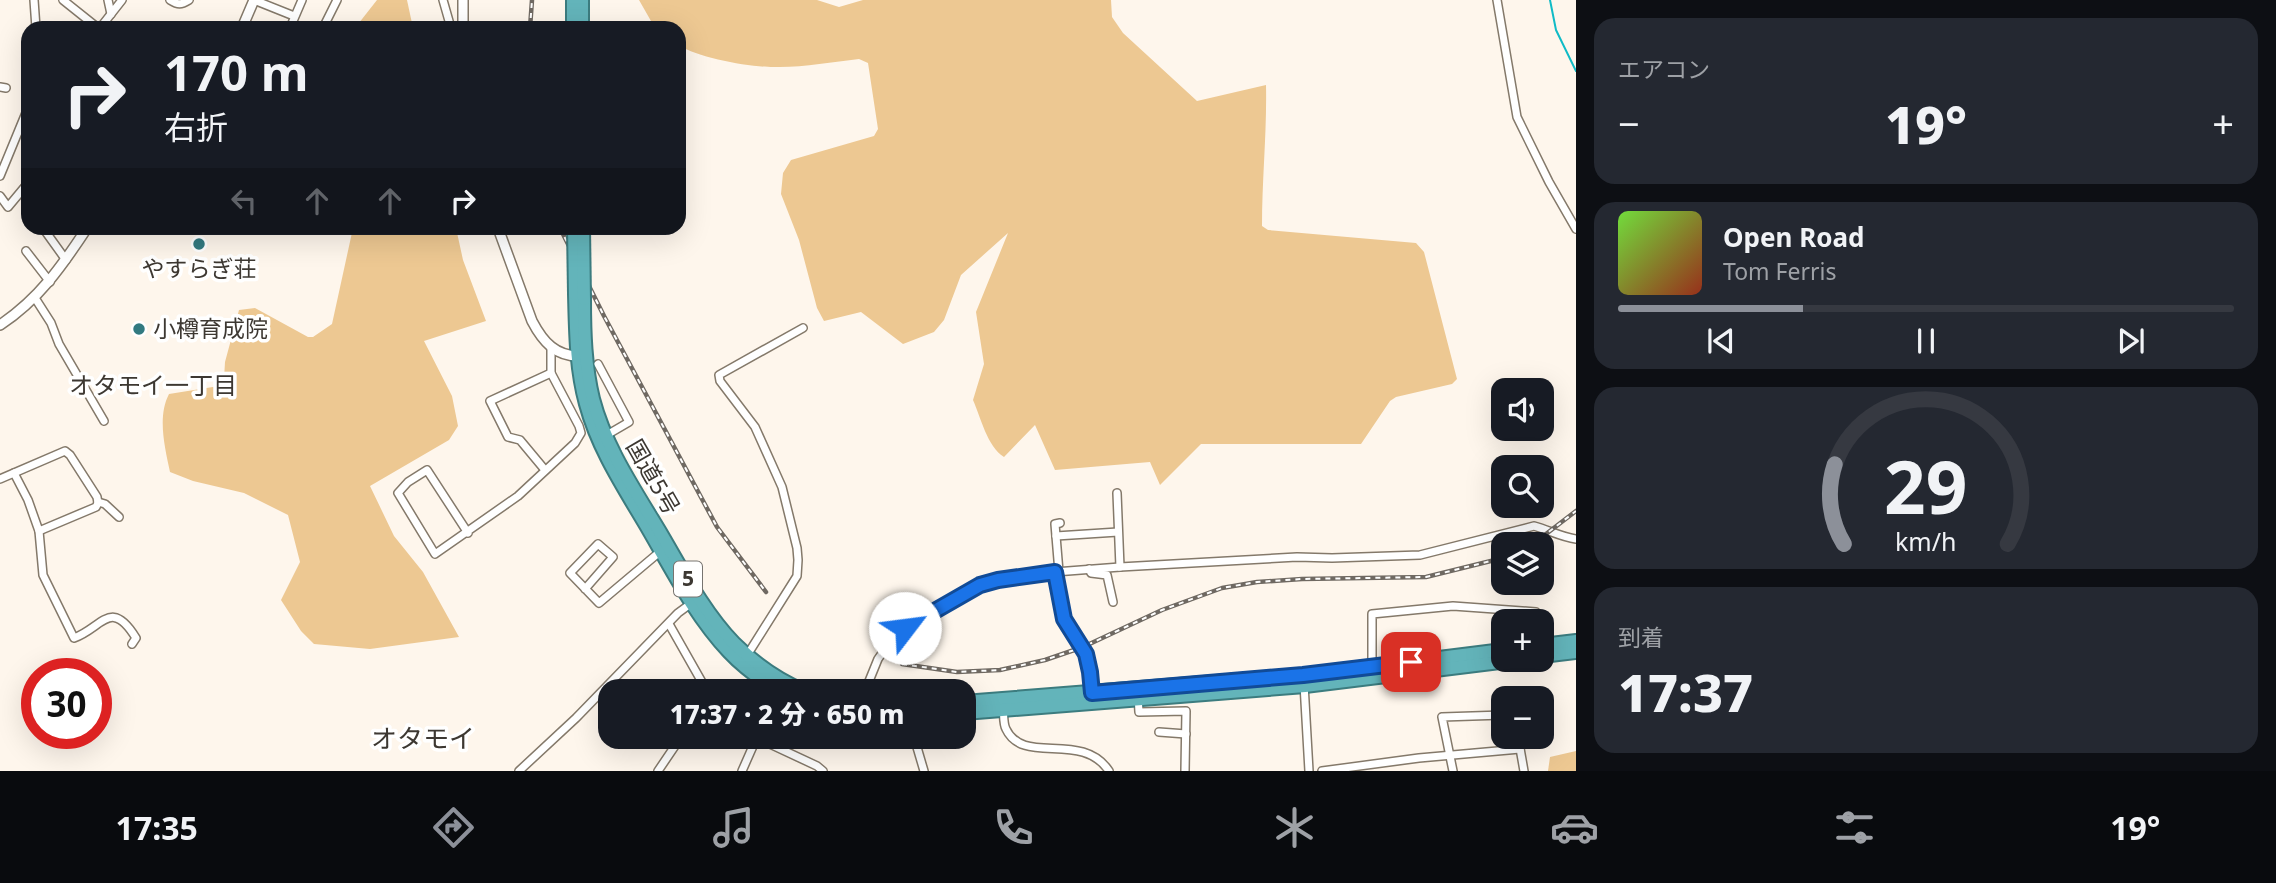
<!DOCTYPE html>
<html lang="ja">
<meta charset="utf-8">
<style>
:root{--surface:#171b24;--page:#242831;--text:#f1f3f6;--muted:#9ea1a6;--line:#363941;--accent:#8c9099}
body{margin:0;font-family:"Noto Sans","Noto Sans JP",sans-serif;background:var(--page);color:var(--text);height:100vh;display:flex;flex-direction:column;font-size:26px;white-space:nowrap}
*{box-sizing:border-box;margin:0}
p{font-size:23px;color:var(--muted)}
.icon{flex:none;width:38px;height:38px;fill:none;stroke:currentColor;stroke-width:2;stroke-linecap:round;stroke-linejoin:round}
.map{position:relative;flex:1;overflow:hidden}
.drawer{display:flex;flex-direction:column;gap:18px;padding:18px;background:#0d0f14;width:700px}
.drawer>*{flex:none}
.top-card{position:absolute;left:21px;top:21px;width:665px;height:214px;border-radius:21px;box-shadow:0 7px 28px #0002;background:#171b24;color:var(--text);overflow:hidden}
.tools{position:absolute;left:1491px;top:378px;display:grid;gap:14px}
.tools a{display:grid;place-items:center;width:63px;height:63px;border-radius:14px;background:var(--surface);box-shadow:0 7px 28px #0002;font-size:35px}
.speed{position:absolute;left:21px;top:658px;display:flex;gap:14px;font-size:35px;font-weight:700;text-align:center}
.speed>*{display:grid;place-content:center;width:91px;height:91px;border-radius:50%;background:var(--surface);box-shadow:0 7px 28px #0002;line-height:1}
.speed .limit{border:10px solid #d22;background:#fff;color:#111}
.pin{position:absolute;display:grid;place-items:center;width:60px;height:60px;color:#fff;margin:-30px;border-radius:14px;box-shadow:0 4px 10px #0006}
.me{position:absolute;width:77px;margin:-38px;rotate:60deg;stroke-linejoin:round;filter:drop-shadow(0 0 5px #0008)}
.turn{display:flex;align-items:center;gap:24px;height:147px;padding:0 28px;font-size:32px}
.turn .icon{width:91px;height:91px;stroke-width:2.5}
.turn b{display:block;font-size:49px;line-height:60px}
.lanes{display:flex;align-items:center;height:66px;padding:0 28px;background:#0003;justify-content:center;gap:35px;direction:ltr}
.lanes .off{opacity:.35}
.big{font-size:52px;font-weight:800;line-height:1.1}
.drawer .tile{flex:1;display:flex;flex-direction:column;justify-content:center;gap:10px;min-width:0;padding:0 24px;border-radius:21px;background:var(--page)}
.drawer .dial{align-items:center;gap:0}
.dial svg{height:182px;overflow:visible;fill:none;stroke:var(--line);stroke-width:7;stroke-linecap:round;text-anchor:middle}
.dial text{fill:var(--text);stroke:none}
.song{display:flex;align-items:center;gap:21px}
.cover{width:84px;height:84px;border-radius:10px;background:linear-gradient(135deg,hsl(100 70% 55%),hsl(10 70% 35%))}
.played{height:7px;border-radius:4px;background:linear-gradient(90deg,var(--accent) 30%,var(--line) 30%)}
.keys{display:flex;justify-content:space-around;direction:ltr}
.heat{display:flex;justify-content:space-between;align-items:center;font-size:38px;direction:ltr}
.trip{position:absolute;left:598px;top:679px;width:378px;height:70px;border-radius:21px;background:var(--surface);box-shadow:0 7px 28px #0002;font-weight:800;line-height:70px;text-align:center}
.tabs{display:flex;height:112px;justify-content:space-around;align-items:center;background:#090b0e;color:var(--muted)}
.tabs .icon{width:49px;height:49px}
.tabs .on{color:var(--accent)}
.tabs b{font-size:32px;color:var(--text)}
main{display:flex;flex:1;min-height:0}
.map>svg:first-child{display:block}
</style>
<main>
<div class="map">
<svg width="1576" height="771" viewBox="0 0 1576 771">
<rect width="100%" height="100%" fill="#fef6ec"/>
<!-- green -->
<g fill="#edc892">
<polygon points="377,0 407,0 413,28 355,28"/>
<path d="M 639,0 L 817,0 L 839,7 L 863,0 L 1111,0 L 1112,17 L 1123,33 L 1197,101 L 1266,85 C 1267,132 1262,179 1262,226 L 1268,230 L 1416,243 L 1424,252 L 1457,379 L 1452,384 L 1396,397 L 1390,401 L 1361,444 L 1201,444 L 1160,485 L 1150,462 L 1055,470 L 1035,425 L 1004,457 C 987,446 981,418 973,400 L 984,364 L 976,312 L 1008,233 L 961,275 L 944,320 L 934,332 L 903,344 L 861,312 L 824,321 L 817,308 L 799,240 L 781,194 L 783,173 L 791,160 L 874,136 L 878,129 L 868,63 L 859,59 C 831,62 801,68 773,67 C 749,67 698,58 679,45 L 679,28 L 655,28 Z"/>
<path d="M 353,228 L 456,228 L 463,260 L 486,321 L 424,341 L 452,396 L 458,426 L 449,440 L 370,486 L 394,536 L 423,572 L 459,637 L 370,649 L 314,644 L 301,631 L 281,600 L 300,562 L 288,515 L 244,493 L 193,481 L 170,472 C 165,448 157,417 169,394 L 219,386 L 224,379 L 225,362 L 239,310 L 255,308 L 308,337 L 313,337 L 332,324 Z"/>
<polygon points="1576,751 1576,771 1548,771 1550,757"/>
</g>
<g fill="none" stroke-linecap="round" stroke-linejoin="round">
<!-- stream -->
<polyline stroke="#10bbc6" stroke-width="2" points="1550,0 1556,30 1576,71"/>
<defs>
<g id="minor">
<polyline points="34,0 36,28"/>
<polyline points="63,0 98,28"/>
<polyline points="108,0 111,14"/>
<path d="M 170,0 C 178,5 181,5 189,0"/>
<polyline points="254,0 294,16"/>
<polyline points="443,0 451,28"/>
<polyline points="1497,0 1517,117 1549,182 1576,229"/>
<polyline points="100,28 122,0"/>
<polyline points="290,28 302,0"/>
<polyline points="323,28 337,0"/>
<polyline points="0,87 6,88"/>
<polyline points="0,176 28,108"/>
<polyline points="0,196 8,207 28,183"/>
<polyline points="43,228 66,260"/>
<polyline points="26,251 50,282"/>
<polyline points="35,298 51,323 59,344 104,421"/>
<polyline points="598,364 629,422 605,436"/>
<polyline points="545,470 520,440 508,437 490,401 551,373"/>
<path d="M 14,473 L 28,500 L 39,531 L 43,575 L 74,638 C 102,628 111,597 136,638 L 132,644"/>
<polyline points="0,479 65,451 70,455 97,497 98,503 96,507 39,531"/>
<polyline points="1117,493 1120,567"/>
<polyline points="98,502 105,504 119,517"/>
<polyline points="468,533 427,470 408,482 398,493 435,554 518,496 575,443 581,433 579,426 551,373 551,347"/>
<polyline points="1056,536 1118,532"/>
<polyline points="1089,569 1091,573 1107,575 1113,602"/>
<polyline points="1055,572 1064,619 1086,654 1090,672 1092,693"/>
<polyline points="1059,572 1055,524 1060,523"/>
<polyline points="585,589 613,557 598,544 570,573 599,603 662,550"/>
<polyline points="669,624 707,691"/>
<polyline points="746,657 797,576 798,560 797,548 782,487 755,427 720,381 719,375 803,328"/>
<polyline points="1372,667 1372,614 1453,606 1536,612"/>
<polyline points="1304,684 1309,771"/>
<path d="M 865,691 L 878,659 L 892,639 L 905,628 L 954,598 L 980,585 L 998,580 L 1055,572 L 1120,567 L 1297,557 L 1332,558 L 1420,555 L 1534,526 C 1549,530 1561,537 1576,539"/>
<polyline points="1138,696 1139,712 1186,711 1185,771"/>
<path d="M 1003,707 C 1004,714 1003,724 1006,729 C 1023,766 1082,730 1109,771"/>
<polyline points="1159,732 1186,734"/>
<polyline points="755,737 817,766 823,771"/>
<polyline points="914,737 924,771"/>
<polyline points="1518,737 1524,771"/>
<polyline points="519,771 576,718 678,613 693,602"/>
<polyline points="658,771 681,737"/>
<polyline points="742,771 757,737"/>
<polyline points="1322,771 1419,758 1520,749"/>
<polyline points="1453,771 1442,717 1503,715"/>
</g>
<g id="tertiary">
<polyline points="463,0 463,28"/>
<polyline points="242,28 254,0"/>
<path d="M 498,228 L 532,321 C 543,342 556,357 581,356"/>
<path d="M 0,325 C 39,299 62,266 87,228"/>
</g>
<g id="trunk">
<polyline points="573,0 573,28"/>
<polyline points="582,0 582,28"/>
<path d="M 575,294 C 576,331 576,368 586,404 C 598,449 624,488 647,527 C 672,570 695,616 729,652 C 743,667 761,680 778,691"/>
<path d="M 584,299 C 584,333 585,366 593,399 C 606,449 637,493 663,537 C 684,573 705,613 734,643 C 754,663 778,680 804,691"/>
<polyline points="1542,645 1576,641"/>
<polyline points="1542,656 1576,652"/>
<polyline points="964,702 1303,675 1503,650"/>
<polyline points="964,713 1305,686 1516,660"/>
</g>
</defs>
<!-- minor casing -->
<use href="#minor" stroke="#84796a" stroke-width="10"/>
<!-- tertiary casing -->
<use href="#tertiary" stroke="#84796a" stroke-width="12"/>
<!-- trunk casing -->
<use href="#trunk" stroke="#3c7c7f" stroke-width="16"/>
<!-- minor -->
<use href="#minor" stroke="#fff" stroke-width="7"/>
<!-- tertiary -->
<use href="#tertiary" stroke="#fff" stroke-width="9"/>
<!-- trunk -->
<use href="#trunk" stroke="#63b4ba" stroke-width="12"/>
<defs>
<g id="rail">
<polyline points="530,28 532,0"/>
<polyline points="560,228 604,316 717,527 766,592"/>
<polyline points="1533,544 1576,511"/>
<polyline points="902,664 957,672 1000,670 1045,660 1083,647 1162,610 1222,588 1257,582 1302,579 1426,577 1503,558"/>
</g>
</defs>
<!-- rail casing -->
<use href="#rail" stroke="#6f6962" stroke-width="4.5"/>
<!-- rail -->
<use href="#rail" stroke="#fff" stroke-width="2" stroke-dasharray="5" stroke-linecap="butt"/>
<defs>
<g id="trunk-bridge">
<polyline points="574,228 575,294"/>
<polyline points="583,228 584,299"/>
</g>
</defs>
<!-- trunk-bridge casing -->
<use href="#trunk-bridge" stroke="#3c7c7f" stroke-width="16" stroke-linecap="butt"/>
<!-- trunk-bridge -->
<use href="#trunk-bridge" stroke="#63b4ba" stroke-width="12"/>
</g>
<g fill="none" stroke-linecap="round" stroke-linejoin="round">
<defs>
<polyline id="route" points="905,628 980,585 998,580 1055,572 1064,619 1086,654 1090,672 1092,693 1303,675 1411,662"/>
</defs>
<!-- route casing -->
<use href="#route" stroke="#114b97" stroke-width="18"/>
<!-- route -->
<use href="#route" stroke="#1a73e8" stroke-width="12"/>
</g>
<!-- markers -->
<g fill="#327a80" stroke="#fff" stroke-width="2.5">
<circle cx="199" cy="244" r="7"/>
<circle cx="139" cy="329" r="7"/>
</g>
<g text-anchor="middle" stroke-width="7" stroke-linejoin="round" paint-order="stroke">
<!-- shield labels -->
<rect fill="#fff" stroke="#777470" stroke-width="2" x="674" y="561.5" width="28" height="35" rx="5"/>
<g font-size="21" font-weight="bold" fill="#3d3832">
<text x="688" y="586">5</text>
</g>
<!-- poi labels -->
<g font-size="23" fill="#3d3832" stroke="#fff">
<text x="199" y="277">やすらぎ荘</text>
<text x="153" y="337" text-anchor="start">小樽育成院</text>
</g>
<!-- street labels -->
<g font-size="23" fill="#3d3832" stroke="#fff">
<text transform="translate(653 477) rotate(60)" y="8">国道5号</text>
</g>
<!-- neighbourhood labels -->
<g font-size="24" fill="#3d3832" stroke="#fff">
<text x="153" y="394">オタモイ一丁目</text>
</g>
<!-- quarter labels -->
<g font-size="26" fill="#3d3832" stroke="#fff">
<text x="423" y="748">オタモイ</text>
</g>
</g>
</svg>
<div class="tools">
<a><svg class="icon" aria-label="sound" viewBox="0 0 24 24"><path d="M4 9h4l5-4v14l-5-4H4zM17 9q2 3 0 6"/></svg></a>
<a><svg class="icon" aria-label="search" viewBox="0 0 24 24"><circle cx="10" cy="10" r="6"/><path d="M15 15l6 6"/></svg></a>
<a><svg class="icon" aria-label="layers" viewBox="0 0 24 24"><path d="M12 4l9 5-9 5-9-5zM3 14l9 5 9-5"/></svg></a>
<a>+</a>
<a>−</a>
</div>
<div class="speed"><div class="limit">30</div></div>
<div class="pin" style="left:1411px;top:662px;background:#d93025"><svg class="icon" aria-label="arrive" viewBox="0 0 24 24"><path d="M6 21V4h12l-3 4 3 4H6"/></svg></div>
<svg class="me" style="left:905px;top:628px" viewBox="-20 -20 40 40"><circle r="19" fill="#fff"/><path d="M0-13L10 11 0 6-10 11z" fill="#1a73e8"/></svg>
<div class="trip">17:37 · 2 分 · 650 m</div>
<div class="top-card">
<div class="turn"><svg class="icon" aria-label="right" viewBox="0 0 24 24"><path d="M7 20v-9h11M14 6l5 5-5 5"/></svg><div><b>170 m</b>右折</div></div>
<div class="lanes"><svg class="icon off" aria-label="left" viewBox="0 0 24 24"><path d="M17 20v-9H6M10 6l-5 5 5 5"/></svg><svg class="icon off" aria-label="ahead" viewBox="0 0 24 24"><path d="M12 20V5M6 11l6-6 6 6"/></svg><svg class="icon off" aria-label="ahead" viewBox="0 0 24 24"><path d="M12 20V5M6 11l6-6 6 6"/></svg><svg class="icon" aria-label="right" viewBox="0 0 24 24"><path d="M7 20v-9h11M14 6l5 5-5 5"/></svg></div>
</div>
</div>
<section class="drawer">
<div class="tile"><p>エアコン</p>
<div class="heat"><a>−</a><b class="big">19°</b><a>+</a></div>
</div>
<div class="tile">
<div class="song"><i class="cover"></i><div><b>Open Road</b><p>Tom Ferris</p></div></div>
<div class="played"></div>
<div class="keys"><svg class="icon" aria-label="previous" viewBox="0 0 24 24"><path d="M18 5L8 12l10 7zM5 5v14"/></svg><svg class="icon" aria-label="pause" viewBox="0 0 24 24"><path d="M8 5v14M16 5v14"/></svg><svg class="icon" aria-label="next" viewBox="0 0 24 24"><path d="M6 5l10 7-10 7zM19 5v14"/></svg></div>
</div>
<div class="tile dial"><svg viewBox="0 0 100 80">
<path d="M14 69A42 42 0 1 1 86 69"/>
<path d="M14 69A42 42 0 0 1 10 34" stroke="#8c9099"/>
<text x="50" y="56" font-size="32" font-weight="700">29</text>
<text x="50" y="72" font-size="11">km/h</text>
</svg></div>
<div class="tile"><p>到着</p><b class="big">17:37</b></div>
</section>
</main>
<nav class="tabs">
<b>17:35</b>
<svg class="icon on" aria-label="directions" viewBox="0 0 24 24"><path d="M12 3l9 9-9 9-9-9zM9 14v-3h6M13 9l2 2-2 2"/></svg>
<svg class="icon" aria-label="music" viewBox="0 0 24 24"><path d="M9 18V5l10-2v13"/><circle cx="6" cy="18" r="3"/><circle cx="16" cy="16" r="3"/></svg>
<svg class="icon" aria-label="phone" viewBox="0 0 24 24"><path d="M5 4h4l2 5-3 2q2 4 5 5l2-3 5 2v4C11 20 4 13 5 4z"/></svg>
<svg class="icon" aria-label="climate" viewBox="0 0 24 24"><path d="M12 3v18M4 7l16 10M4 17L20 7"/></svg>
<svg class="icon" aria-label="car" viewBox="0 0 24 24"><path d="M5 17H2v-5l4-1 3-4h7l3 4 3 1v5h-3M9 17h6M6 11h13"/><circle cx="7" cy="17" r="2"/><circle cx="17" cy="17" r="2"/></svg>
<svg class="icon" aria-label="filters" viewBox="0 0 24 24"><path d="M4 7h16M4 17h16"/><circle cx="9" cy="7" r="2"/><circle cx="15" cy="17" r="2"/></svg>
<b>19°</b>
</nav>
